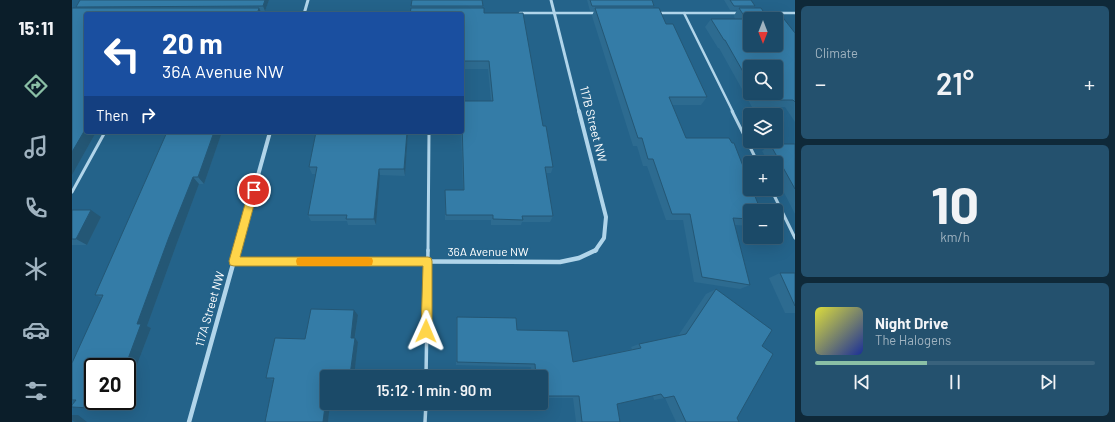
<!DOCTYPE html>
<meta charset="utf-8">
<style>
:root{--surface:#1b4a68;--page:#24516e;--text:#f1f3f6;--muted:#a0b3c0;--line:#39627c;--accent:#8abfa5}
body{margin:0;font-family:Barlow,sans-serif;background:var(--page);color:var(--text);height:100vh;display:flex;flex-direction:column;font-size:15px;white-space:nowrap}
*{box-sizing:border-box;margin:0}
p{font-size:13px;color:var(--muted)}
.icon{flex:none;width:22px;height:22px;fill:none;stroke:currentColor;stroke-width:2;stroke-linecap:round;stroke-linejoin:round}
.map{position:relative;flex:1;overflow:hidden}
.side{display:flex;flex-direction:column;gap:6px;padding:6px;background:#0f2939;width:320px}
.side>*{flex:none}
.guide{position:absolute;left:12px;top:12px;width:380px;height:122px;border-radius:4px;box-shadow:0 4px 16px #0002,0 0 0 1px var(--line);background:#1a4fa0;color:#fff;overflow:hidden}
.needle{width:26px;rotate:180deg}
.controls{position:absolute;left:671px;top:12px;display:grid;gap:8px}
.controls a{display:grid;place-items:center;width:40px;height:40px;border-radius:4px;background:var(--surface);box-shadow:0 4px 16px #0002,0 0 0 1px var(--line);font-size:20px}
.speed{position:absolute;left:12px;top:358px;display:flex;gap:8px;font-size:20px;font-weight:700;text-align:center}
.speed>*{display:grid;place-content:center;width:52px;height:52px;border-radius:50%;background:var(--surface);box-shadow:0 4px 16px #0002,0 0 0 1px var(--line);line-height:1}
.speed .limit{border:2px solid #111;border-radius:6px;background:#fff;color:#111}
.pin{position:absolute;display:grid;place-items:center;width:34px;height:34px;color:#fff;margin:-17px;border:2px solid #fff;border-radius:50%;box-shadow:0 1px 4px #0007}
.me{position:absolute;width:44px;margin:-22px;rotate:1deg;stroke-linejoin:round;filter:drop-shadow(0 0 3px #0008)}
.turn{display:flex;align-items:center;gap:14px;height:84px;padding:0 12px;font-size:18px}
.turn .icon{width:52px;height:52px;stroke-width:2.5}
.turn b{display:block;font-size:28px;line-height:34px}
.then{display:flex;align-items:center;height:38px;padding:0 12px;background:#0003;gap:8px;font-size:15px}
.big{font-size:30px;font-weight:600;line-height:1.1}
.side .tile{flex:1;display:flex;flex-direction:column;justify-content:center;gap:6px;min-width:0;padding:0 14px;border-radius:6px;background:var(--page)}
.side .dial{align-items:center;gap:0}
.dial b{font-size:52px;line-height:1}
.song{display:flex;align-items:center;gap:12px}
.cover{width:48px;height:48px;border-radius:6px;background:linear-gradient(135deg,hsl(60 70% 55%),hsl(230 70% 35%))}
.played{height:4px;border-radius:2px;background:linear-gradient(90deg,var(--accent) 40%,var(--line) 40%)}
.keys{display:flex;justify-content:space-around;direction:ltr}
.heat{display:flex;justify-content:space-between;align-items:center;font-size:22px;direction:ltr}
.trip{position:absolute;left:248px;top:370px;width:228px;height:40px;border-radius:4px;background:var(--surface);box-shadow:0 4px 16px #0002,0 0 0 1px var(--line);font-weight:600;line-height:40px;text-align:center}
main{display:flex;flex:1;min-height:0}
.tabs{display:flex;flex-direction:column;width:72px;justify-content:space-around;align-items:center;background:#0b1e2a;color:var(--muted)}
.tabs .icon{width:28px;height:28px}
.tabs .current{color:var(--accent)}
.tabs b{font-size:18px;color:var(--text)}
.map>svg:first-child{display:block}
</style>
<main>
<nav class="tabs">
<b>15:11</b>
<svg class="icon current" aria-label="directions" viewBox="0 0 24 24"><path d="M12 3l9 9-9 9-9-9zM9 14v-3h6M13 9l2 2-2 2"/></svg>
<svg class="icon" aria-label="music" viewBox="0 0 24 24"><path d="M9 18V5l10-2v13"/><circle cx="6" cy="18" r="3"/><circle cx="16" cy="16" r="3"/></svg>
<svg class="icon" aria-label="phone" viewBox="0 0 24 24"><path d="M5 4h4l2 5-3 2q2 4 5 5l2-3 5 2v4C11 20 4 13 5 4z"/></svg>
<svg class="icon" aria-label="climate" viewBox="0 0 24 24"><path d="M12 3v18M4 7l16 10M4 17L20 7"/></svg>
<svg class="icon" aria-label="car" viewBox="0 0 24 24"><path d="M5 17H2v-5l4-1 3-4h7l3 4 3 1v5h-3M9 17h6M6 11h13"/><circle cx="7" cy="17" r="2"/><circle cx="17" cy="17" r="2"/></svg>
<svg class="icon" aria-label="filters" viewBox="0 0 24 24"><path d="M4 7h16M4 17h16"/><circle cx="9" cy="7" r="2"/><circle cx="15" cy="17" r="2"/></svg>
</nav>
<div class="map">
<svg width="723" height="422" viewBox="0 0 723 422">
<rect width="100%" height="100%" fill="#24638a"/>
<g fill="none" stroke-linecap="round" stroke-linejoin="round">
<!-- lane-far2 -->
<g stroke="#b1d5ea" stroke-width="2.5">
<polyline points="448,13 524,13"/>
<polyline points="586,13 666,13"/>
<polyline points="612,13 661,112"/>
<polyline points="690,13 723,13"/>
<polyline points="186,14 342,13"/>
</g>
<!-- lane-far1 -->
<g stroke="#b1d5ea" stroke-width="3">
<polyline points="660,111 686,163"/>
<polyline points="699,189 723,238"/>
<polyline points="0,192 33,132"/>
<polyline points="356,251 357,132"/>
</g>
<!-- lane -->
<g stroke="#b1d5ea" stroke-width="3.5">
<polyline points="354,377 356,250"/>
<polyline points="353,422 354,403"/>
</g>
<!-- street-far2 -->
<g stroke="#b1d5ea" stroke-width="3">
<polyline points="479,0 507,112"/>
<polyline points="232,14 236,0"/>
</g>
<!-- street-far1 -->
<g stroke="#b1d5ea" stroke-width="4">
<polyline points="507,111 534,217 532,238 523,251"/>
<polyline points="165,251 198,132"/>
</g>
<!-- street -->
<g stroke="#b1d5ea" stroke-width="4.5">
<polyline points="162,261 488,262 507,258 524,250"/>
<polyline points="117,422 165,250"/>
</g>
</g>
<!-- wall -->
<g fill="#2d6b90" fill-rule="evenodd">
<polygon points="197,0 193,11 189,11 190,14 14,14 14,132 30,132 29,134 23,134 0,175 5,8 4,7"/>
<polygon points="340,0 411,6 410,8 412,13 471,126 481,167 479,173 474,173 481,216 478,222 450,222 449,225 419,225 419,220 373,220 373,190 391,190 389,132 390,132 390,101 419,101 416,69 390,69 390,14 339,8"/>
<polygon points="515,0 580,0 582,6 581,8 594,24 635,97 629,105 600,105 614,138 678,211 678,226 663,225 678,285 668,289 622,282 611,220 594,220 575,166 571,166 565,146 561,146 520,16 522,11 518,11"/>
<path d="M 652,0 L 679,0 L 683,6 L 682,8 L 693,14 L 723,33 L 723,122 L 713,107 L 680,107 L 647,48 L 646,48 L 633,27 L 639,19 L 663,19 L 662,16 L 665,10 L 658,10 ZM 678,67 L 704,93 L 678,93 Z"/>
<polygon points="34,132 71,132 70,134 36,134"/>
<polygon points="95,132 150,132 132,184 127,184 105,243 75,326 79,328 48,410 0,407 3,401 0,401 0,363 30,298 23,295"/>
<polygon points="244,132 336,132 333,176 308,175 304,225 276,225 275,221 239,221 236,215 243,174 240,174 237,167"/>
<polygon points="698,144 723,144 723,214 704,177 704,163 697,163 690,151"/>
<polygon points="0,210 29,217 15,245 0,245"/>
<polygon points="708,273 723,273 723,313 713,313 697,278"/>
<polygon points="644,289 690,346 665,418 667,422 604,422 593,398 582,400 581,396 545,404 548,422 504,422 501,398 469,398 469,377 460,377 459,367 384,365 384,321 385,317 445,330 501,362 560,349 559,347 567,344 606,336 634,294"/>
<polygon points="282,310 286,315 283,338 286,342 282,377 255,377 255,403 258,403 256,422 201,380 194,378 233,339"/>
</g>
<!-- shaded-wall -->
<g fill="#245775">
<polygon points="193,0 197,0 193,11 191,6"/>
<polygon points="187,8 190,14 185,14"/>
<polygon points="14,128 14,132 22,132 23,134 0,175 0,152"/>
<polygon points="142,132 150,132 132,184 126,177"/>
<polygon points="335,132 336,132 333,176 332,169"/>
<polygon points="307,169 308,175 304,225 302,219"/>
<polygon points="121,177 127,184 105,243 75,326 79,328 55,391 55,367 53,367 65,324 97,237"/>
<polygon points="19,210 29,217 15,245 4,239"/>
<polygon points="282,310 286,315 282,342 279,338"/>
<polygon points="283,338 286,342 282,377 281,377 278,375"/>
<polygon points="255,390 255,403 258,403 256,422 251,422"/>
<polygon points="39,401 51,401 48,410 36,409"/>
<polygon points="0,415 6,415 15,422 3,422 0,420"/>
</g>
<!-- building -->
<g fill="#347ca7" stroke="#245775" fill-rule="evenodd">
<polygon points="8,0 193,0 191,6 4,7"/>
<polygon points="340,0 410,0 411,6 339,6"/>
<polygon points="518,0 580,0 582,6 520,6"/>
<polygon points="658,0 679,0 683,6 662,6"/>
<polygon points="0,8 187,8 185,14 14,14 14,128 0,152"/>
<polygon points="339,8 412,8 412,13 451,13 471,126 474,126 481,167 473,167 481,216 450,216 451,220 421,219 421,215 374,215 373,190 392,190 390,122 390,101 421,101 417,61 390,61 390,14 338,14"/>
<polygon points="523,8 587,8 594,24 601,24 635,97 597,97 614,138 657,138 660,143 662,143 678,184 678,189 680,189 689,211 678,211 678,219 661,218 678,285 630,277 618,214 600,214 581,159 576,159 570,138 566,138"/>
<path d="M 667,8 L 689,8 L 693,14 L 708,14 L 723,33 L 723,102 L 721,100 L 687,100 L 683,93 L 704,93 L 704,67 L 678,67 L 678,84 L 653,40 L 652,40 L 639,19 L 674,19 ZM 678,19 L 704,19 L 704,45 L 678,45 Z"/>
<polygon points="95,132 142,132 126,177 121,177 97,237 65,324 69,324 53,367 21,367 21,401 39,401 36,409 0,407 0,405 4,400 0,400 0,363 31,295 23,295"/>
<polygon points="244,132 335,132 332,169 307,169 302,219 274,219 275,215 236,215 245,167 237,167"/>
<polygon points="698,144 723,144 723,189"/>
<polygon points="0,210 19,210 4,239 0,239"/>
<polygon points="708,273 723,273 723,306"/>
<polygon points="644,289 700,330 690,346 701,354 665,418 667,422 614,422 602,396 592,398 589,394 545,404 548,422 510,422 507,396 469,396 469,377 464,377 463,364 385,362 385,317 444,318 445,330 496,331 501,362 569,348 567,344 614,334"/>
<polygon points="239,309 282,310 279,338 283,338 278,375 257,375 257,377 255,377 255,390 251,422 193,422 202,378 194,378 203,338 233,339"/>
</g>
<!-- route -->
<polygon fill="#ffd54a" stroke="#a68a30" points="182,186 186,190 168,257 356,257 359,258 360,261 360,331 358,335 354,337 351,335 349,331 351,266 162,266 158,265 157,261 177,190"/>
<!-- slow -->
<polygon fill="#f59e0b" points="229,257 296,257 300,258 301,261 300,265 296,266 229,266 225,265 224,261 225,258"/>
<g text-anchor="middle" stroke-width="4" stroke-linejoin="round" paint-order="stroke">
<!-- street labels -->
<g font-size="12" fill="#fff" stroke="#24638a">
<text transform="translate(521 124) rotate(76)" y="4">117B Street NW</text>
<text x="416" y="256">36A Avenue NW</text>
<text transform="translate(138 309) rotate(-74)" y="4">117A Street NW</text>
</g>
</g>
</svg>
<div class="controls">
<a><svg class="needle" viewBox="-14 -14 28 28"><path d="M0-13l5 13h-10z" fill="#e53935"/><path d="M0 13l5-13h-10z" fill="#a0b3c0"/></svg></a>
<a><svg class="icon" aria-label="search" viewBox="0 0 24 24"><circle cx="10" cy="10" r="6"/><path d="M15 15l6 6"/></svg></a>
<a><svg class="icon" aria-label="layers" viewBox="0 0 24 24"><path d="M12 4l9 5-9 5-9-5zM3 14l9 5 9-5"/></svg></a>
<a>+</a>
<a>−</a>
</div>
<div class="speed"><div class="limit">20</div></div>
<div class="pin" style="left:182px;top:190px;background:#d93025"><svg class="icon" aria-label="arrive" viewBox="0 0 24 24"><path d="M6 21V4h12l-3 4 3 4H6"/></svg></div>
<svg class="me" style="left:354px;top:331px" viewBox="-20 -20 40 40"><path d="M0-17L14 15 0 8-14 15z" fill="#ffd54a" stroke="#fff" stroke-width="4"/></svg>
<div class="trip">15:12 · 1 min · 90 m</div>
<div class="guide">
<div class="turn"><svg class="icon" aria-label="left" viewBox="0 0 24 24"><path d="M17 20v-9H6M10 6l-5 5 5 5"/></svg><div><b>20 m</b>36A Avenue NW</div></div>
<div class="then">Then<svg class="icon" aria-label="right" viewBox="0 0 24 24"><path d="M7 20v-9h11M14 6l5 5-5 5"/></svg></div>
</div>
</div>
<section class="side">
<div class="tile"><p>Climate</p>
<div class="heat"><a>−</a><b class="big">21°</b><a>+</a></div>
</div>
<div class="tile dial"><b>10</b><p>km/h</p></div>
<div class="tile">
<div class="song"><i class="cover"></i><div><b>Night Drive</b><p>The Halogens</p></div></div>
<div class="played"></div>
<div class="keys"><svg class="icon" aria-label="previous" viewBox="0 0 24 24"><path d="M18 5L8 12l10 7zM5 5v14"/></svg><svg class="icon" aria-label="pause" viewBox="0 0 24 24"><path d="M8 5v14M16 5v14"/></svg><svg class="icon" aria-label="next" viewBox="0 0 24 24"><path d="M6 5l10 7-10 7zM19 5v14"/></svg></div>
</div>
</section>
</main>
